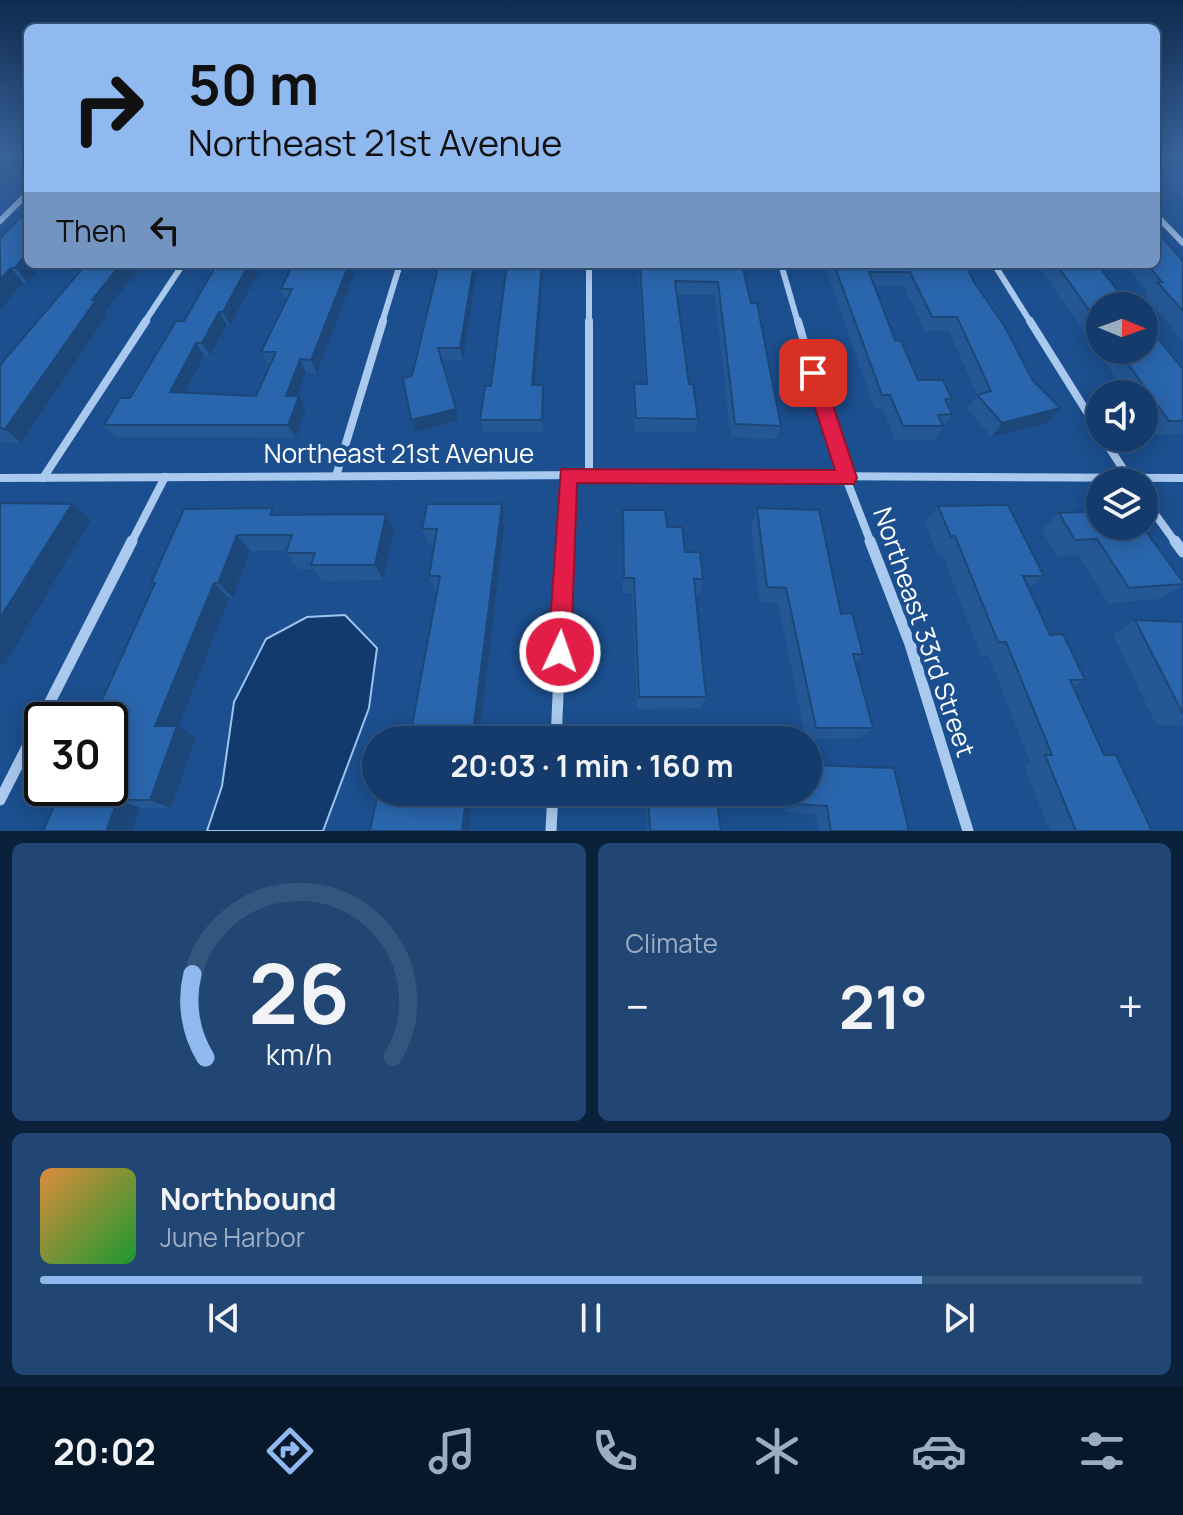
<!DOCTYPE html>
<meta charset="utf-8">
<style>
:root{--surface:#143b6b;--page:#214673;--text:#f1f3f6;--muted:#9dadc1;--line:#33557e;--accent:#90b9f0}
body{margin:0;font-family:Manrope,sans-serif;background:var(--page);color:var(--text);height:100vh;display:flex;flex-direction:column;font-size:30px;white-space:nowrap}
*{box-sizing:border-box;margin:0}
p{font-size:26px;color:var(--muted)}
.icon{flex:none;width:44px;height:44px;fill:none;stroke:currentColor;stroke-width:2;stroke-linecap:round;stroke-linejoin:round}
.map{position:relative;height:831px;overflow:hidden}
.panel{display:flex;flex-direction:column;gap:12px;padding:12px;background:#0b203b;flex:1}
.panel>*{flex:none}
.top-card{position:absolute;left:24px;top:24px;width:1136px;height:244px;border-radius:12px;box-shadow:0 4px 20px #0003,0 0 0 2px var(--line);background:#90b9f0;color:#111;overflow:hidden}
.needle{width:52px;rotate:91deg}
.controls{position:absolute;left:1086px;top:292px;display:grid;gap:16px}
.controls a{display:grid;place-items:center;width:72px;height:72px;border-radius:50%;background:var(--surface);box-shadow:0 4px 20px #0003,0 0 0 2px var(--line);font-size:40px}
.speed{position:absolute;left:24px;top:702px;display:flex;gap:16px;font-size:40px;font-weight:700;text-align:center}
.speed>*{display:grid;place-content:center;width:104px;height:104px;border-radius:50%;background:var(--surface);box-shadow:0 4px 20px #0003,0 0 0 2px var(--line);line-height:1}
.speed .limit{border:4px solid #111;border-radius:12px;background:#fff;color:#111}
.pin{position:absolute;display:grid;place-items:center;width:68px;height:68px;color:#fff;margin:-34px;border-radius:16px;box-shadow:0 4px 12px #0006}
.me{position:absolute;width:88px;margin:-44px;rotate:3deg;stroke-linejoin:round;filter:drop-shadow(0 0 6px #0008)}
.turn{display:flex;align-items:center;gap:28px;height:168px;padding:0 32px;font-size:36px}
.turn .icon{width:104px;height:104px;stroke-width:2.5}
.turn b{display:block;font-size:56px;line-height:68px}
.then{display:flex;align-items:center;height:76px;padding:0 32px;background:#0003;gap:16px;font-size:30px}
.big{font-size:60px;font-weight:700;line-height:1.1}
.panel .tile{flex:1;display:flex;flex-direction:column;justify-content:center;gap:12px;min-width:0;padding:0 28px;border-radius:12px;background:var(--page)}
.panel .dial{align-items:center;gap:0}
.dial svg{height:208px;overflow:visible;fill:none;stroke:var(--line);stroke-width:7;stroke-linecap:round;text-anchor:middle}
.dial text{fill:var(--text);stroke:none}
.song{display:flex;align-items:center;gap:24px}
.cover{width:96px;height:96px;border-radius:12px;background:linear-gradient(135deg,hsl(30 70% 55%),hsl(130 70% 35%))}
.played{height:8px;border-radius:4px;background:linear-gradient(90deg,var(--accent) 80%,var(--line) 80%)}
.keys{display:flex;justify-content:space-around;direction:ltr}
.heat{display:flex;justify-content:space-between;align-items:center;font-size:44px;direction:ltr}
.panel .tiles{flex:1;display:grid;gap:12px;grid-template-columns:1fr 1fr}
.tile:last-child{grid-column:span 2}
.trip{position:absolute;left:362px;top:726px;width:460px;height:80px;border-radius:40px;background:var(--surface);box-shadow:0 4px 20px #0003,0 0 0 2px var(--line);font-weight:700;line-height:80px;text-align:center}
.tab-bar{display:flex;height:128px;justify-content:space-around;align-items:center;background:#08182b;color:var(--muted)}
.tab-bar .icon{width:56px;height:56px}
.tab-bar .active{color:var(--accent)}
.tab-bar b{font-size:36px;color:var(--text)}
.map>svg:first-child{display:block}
</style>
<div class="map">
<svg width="1183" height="831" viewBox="0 0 1183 831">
<rect width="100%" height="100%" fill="#1b4f8f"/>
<!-- water -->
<polygon fill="#123a6d" stroke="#9cc4f0" stroke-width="2" points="345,615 377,648 369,708 323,831 207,831 222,786 234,702 266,639 307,617"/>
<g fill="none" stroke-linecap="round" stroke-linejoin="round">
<!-- street-far2 -->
<g stroke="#a9c9ee" stroke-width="6">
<polyline points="1156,215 1183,243"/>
<polyline points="0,221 28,193"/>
<polyline points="589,264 589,323"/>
<polyline points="781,264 798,323"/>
<polyline points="994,264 1031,323"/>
<polyline points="144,323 183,264"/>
<polyline points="382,323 400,264"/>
</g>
<!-- street-far1 -->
<g stroke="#a9c9ee" stroke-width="8">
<polyline points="589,321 589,475"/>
<polyline points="798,321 837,455 871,543"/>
<polyline points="1030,321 1100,433"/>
<polyline points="1103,438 1131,481"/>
<polyline points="336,476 383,321"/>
<polyline points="0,478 589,475 1183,478"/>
<polyline points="43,478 146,321"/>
<polyline points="1144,499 1176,543"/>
<polyline points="131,543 165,477"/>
<polyline points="565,543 568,475"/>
</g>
<!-- street -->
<g stroke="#a9c9ee" stroke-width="11">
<polyline points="870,541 910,644 968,831"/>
<polyline points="1175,541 1183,552"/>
<polyline points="556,740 565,541"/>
<polyline points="0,800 132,541"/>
<polyline points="551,831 553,792"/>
</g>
</g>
<!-- wall -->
<g fill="#245895">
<polygon points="1178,174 1183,174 1183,200 1168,186"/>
<polygon points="0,238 28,283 23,283 0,310"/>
<polygon points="1183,261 1183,341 1145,296 1148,293 1125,264 1156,264"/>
<polygon points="142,264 105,312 107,315 21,443 0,442 0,365 75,277 70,270"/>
<polygon points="212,264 230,325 227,325 210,356 204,356 186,393 256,396 270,365 268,365 261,352 287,301 281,289 293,264 317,373 306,372 298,396 299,396 306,409 296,438 115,437 104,425 130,398 184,321 211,274 209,269"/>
<polygon points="439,264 478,264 463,360 442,361 458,421 415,432 411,420 412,376"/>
<polygon points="507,264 544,264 535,385 543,385 544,398 543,432 483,432 480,420 491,386"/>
<polygon points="638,264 742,264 781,426 776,439 731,437 715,295 677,295 689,384 698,419 695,432 635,432 633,398 634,384 645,384"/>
<polygon points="824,264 965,264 974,282 1033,381 1060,408 1049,422 992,437 967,409 977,395 949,331 925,331 904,286 874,286 895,340 918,380 952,399 948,406 952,414 934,440 895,440 883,409 875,409"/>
<polygon points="1037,264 1097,264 1121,295 1115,303 1100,306 1100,350 1144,350 1183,369 1183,434 1155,435 1144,419 1144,394 1127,394"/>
<polygon points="502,504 505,521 479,740 387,740 411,731 437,592 435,592 429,576 434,545 429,545 422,529"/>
<polygon points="938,506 1044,576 1029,589 1050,635 1085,680 1073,687 1104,755 1152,831 1050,831 1024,765 1030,762 989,656 981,656 942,553 937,553 925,523"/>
<polygon points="757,508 841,614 863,654 856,662 873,728 860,738 806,739 778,603 760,602 751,525"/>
<polygon points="184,509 277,515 394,530 383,580 322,581 314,569 298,569 286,553 287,551 250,551 233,598 229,598 179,727 196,737 171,808 140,808 132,831 43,831 154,586 151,583"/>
<polygon points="623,510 667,527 703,579 699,594 696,594 706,697 701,708 637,709 632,593 623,593 622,527"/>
<polygon points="1059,513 1183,582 1183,585 1161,599 1108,603 1078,555 1057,556 1042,530"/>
<polygon points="1135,620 1183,622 1183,726 1156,725 1113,634"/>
<polygon points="645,792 727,792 721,801 717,801 721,831 647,831"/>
<polygon points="782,792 808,792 909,831 819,831 816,814 785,812"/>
</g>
<!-- shaded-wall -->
<g fill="#1d4779">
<polygon points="11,155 28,155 28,159 0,186 0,165"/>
<polygon points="28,252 28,264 42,264 28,283 15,268"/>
<polygon points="121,264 142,264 105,312 107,315 21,443 5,429 92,300"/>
<polygon points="249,264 263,264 230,325 223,312"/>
<polygon points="349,264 358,264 317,373 311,360"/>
<polygon points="474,264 478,264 463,360 460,348"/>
<polygon points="542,264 544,264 534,398 532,385"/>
<polygon points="11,268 23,283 0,310 0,280"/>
<polygon points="219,312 227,325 210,356 202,343"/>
<polygon points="196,343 204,356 179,405 170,392"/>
<polygon points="300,359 306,372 293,409 286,396"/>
<polygon points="543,385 544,398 543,432 542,420"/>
<polygon points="299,396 306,409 296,438 288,425"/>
<polygon points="1060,408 1049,422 992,437 1002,423"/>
<polygon points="456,409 458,421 415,432 411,420"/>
<polygon points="72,504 91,520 4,666 0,664 0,618"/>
<polygon points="502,504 505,521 479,740 472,740"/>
<polygon points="386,514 394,530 383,580 375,565"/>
<polygon points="237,535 250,551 233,598 218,583"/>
<polygon points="214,583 229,598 179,727 196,737 171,808 150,800 155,726"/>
<polygon points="467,792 473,792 469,831 462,831"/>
<polygon points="118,800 140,808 132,831 106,831"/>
</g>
<!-- building -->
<g fill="#2a66ad" stroke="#1d4779" stroke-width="2">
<polygon points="0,155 11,155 0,165"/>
<polygon points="28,210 28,252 15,268 11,268 0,280 0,238"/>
<polygon points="1156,230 1183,261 1183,311 1157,282 1162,282 1147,264 1156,264"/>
<polygon points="75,264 121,264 92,300 96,300 5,429 0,428 0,365 81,270 70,270"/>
<polygon points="212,264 249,264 223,312 219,312 202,343 196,343 170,392 256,396 276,352 261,352 292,289 281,289 293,264 349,264 311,360 300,359 286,396 299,396 288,425 104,425 120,398 130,398 176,321 184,321 214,269 209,269"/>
<polygon points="439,264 474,264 460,348 438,348 456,409 411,420 403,378 412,376"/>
<polygon points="507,264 542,264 532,385 543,385 542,420 480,420 485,386 491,386"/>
<polygon points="640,264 742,264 751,303 757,303 781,426 735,424 718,282 675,281 689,384 693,384 698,419 636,418 634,384 647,384"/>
<polygon points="834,264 965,264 974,282 1005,327 1033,381 1060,408 1002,423 977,395 991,391 957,317 932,317 910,272 869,272 895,340 901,341 918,380 943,380 952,399 945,399 952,414 938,415 943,426 903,426 890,395 882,395"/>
<polygon points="1056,264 1097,264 1121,295 1109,295 1117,306 1100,306 1100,325"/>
<polygon points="1144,331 1152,331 1183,369 1183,421 1169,421 1118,350 1144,350"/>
<polygon points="0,503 72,504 0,618"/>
<polygon points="427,504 502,504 472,740 387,740 389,731 411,731 440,576 429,576 437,529 422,529"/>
<polygon points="1008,505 1044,576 1023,576 1050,635 1063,634 1085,680 1070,680 1104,755 1116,755 1152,831 1076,831 1045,755 1052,755 1006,642 998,642 955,536 951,537 938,506"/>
<polygon points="273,508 270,515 386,514 375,565 311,565 315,553 286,553 292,535 237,535 218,583 214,583 155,726 177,726 150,800 118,800 106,831 43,831 62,788 110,788 110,720 93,720 155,583 151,583 184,509"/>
<polygon points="757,508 819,510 841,614 852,613 863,654 853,654 873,728 816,728 786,588 767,587"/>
<polygon points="623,510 665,510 667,527 682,527 685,552 700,552 703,579 694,579 706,697 639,697 634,578 624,578"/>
<polygon points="1100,511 1100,526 1142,526 1183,582 1183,584 1129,588 1097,539 1075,540 1059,513"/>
<polygon points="1135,620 1183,622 1183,714"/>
<polygon points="808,765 894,768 909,831 831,831 827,806 794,804 792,792 808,792"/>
<polygon points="378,792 467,792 462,831 370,831"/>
<polygon points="648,792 727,792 716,793 721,831 650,831"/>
</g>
<!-- sky -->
<linearGradient id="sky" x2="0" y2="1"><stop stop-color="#0f2b4f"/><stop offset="0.57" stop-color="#39639b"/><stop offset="1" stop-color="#39639b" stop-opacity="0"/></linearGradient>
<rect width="1183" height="272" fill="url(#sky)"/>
<!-- route -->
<polygon fill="#e11d48" stroke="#92132f" stroke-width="2" points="813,367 822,373 857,478 854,484 577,483 571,652 568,660 560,663 551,660 548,652 561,469 835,470 804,373"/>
<g text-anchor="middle" stroke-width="8" stroke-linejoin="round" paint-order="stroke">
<!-- street labels -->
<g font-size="26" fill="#fff" stroke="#1b4f8f">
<text x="399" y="463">Northeast 21st Avenue</text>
<text transform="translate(924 632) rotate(71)" y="9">Northeast 33rd Street</text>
</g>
</g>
</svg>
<div class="controls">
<a><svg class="needle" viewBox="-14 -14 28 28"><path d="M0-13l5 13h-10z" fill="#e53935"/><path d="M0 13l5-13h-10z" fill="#9dadc1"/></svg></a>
<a><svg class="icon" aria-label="sound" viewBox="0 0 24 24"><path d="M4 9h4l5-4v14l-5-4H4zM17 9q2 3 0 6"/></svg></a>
<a><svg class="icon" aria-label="layers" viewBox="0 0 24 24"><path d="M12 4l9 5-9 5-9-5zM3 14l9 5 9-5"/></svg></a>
</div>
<div class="speed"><div class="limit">30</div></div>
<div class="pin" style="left:813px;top:373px;background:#d93025"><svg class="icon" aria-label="arrive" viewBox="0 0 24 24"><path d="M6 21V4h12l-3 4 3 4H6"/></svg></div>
<svg class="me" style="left:560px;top:652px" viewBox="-20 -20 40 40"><circle r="17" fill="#e11d48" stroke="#fff" stroke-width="3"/><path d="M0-11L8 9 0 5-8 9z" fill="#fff"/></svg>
<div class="trip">20:03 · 1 min · 160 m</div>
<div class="top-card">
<div class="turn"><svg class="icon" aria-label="right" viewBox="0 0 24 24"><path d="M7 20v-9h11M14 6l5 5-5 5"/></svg><div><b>50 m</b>Northeast 21st Avenue</div></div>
<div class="then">Then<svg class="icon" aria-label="left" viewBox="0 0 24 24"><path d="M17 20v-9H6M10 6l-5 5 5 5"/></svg></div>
</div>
</div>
<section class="panel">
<div class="tiles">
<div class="tile dial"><svg viewBox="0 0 100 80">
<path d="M14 69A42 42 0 1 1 86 69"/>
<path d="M14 69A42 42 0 0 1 9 37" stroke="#90b9f0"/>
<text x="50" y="56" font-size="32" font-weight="700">26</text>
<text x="50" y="72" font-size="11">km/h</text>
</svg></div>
<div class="tile"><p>Climate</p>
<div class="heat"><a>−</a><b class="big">21°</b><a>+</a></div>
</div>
<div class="tile">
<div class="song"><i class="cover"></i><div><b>Northbound</b><p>June Harbor</p></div></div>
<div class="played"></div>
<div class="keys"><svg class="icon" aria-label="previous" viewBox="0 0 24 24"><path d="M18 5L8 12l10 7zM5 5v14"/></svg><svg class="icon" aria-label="pause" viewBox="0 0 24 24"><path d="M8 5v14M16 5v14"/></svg><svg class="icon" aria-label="next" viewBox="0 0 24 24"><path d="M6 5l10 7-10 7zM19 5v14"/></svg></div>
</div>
</div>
</section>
<nav class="tab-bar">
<b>20:02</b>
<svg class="icon active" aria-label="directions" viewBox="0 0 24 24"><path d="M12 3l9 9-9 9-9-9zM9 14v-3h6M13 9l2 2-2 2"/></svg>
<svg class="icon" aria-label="music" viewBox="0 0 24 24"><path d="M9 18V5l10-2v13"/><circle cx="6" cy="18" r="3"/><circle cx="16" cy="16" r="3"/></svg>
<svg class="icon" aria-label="phone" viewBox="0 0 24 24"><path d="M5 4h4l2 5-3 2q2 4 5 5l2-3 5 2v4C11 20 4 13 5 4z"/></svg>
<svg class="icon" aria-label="climate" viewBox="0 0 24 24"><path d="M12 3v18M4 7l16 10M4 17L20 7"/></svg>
<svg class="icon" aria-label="car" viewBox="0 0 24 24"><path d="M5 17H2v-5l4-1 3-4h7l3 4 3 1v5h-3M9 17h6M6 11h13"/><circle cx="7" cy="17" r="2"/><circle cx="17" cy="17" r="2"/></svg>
<svg class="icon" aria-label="filters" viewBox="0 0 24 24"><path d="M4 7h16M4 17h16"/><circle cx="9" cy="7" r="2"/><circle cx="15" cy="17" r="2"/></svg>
</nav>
